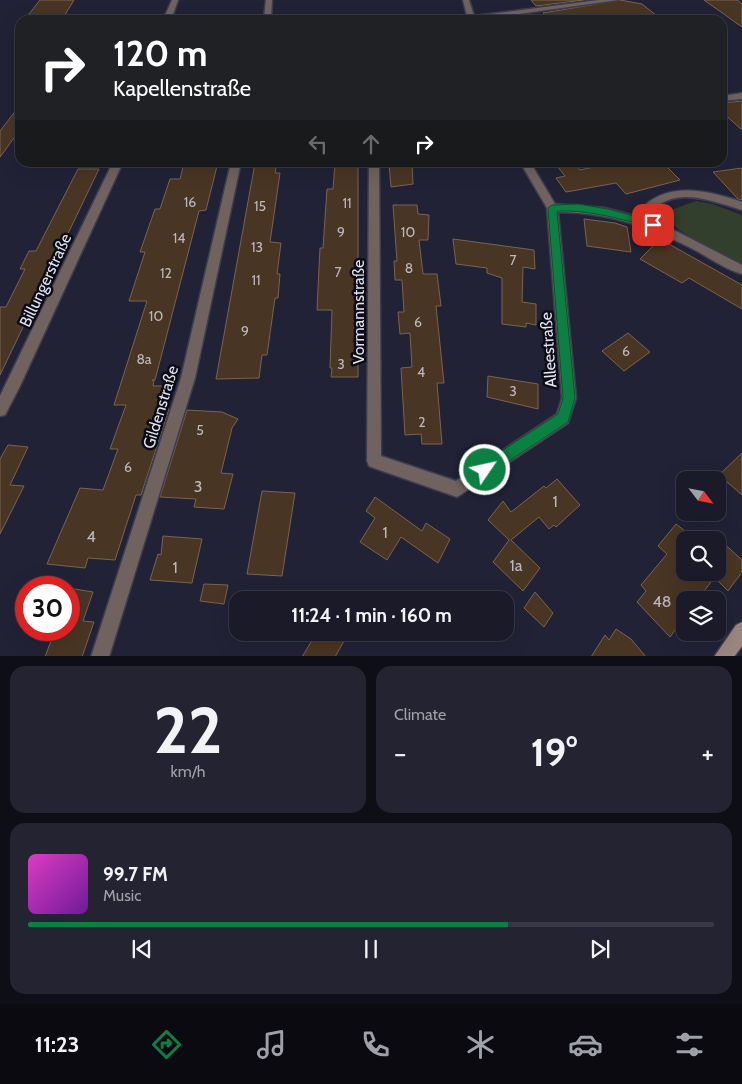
<!DOCTYPE html>
<meta charset="utf-8">
<style>
:root{--surface:#1a1a29;--page:#232331;--text:#f1f3f6;--muted:#9fa1a8;--line:#383846;--accent:#0b8043}
body{margin:0;font-family:Cabin,sans-serif;background:var(--page);color:var(--text);height:100vh;display:flex;flex-direction:column;font-size:19px;white-space:nowrap}
*{box-sizing:border-box;margin:0}
p{font-size:16px;color:var(--muted)}
.icon{flex:none;width:28px;height:28px;fill:none;stroke:currentColor;stroke-width:2;stroke-linecap:round;stroke-linejoin:round}
.map{position:relative;height:656px;overflow:hidden}
.sheet{display:flex;flex-direction:column;gap:10px;padding:10px;background:#0e0e17;flex:1}
.sheet>*{flex:none}
.guide{position:absolute;left:15px;top:15px;width:712px;height:152px;border-radius:15px;box-shadow:0 5px 20px #0002,0 0 0 1px var(--line);background:#202124;color:#fff;overflow:hidden}
.needle{width:32px;rotate:122deg}
.fabs{position:absolute;left:676px;top:471px;display:grid;gap:10px}
.fabs a{display:grid;place-items:center;width:50px;height:50px;border-radius:10px;background:var(--surface);box-shadow:0 5px 20px #0002,0 0 0 1px var(--line);font-size:25px}
.speed{position:absolute;left:15px;top:576px;display:flex;gap:10px;font-size:25px;font-weight:700;text-align:center}
.speed>*{display:grid;place-content:center;width:65px;height:65px;border-radius:50%;background:var(--surface);box-shadow:0 5px 20px #0002,0 0 0 1px var(--line);line-height:1}
.speed .limit{border:8px solid #d22;background:#fff;color:#111}
.pin{position:absolute;display:grid;place-items:center;width:42px;height:42px;color:#fff;margin:-21px;border-radius:10px;box-shadow:0 2px 8px #0006}
.me{position:absolute;width:55px;margin:-28px;rotate:56deg;stroke-linejoin:round;filter:drop-shadow(0 0 4px #0008)}
.turn{display:flex;align-items:center;gap:18px;height:105px;padding:0 15px;font-size:22px}
.turn .icon{width:65px;height:65px;stroke-width:2.5}
.turn b{display:block;font-size:35px;line-height:42px}
.lanes{display:flex;align-items:center;height:48px;padding:0 15px;background:#0003;justify-content:center;gap:25px;direction:ltr}
.lanes .off{opacity:.35}
.big{font-size:38px;font-weight:700;line-height:1.1}
.sheet .card{flex:1;display:flex;flex-direction:column;justify-content:center;gap:8px;min-width:0;padding:0 18px;border-radius:15px;background:var(--page)}
.sheet .dial{align-items:center;gap:0}
.dial b{font-size:65px;line-height:1}
.song{display:flex;align-items:center;gap:15px}
.cover{width:60px;height:60px;border-radius:8px;background:linear-gradient(135deg,hsl(310 70% 55%),hsl(280 70% 35%))}
.played{height:5px;border-radius:2px;background:linear-gradient(90deg,var(--accent) 70%,var(--line) 70%)}
.keys{display:flex;justify-content:space-around;direction:ltr}
.heat{display:flex;justify-content:space-between;align-items:center;font-size:28px;direction:ltr}
.sheet .tiles{flex:1;display:grid;gap:10px;grid-template-columns:1fr 1fr}
.card:last-child{grid-column:span 2}
.trip{position:absolute;left:229px;top:591px;width:285px;height:50px;border-radius:15px;background:var(--surface);box-shadow:0 5px 20px #0002,0 0 0 1px var(--line);font-weight:700;line-height:50px;text-align:center}
.tabs{display:flex;height:80px;justify-content:space-around;align-items:center;background:#0a0a10;color:var(--muted)}
.tabs .icon{width:35px;height:35px}
.tabs .active{color:var(--accent)}
.tabs b{font-size:22px;color:var(--text)}
.map>svg:first-child{display:block}
</style>
<div class="map">
<svg width="742" height="657" viewBox="0 0 742 657">
<rect width="100%" height="100%" fill="#222237"/>
<!-- green -->
<path fill="#333f2d" d="M 696,201 L 712,204 L 742,215 L 742,264 C 716,250 685,239 665,217 L 666,212 Z"/>
<!-- building -->
<g fill="#493523" stroke="#796450">
<polygon points="40,0 74,0 63,18 26,18"/>
<polygon points="531,0 584,0 536,6"/>
<polygon points="620,0 642,4 662,20 550,20 543,13"/>
<polygon points="704,0 737,0 742,4 742,27"/>
<polygon points="742,101 742,130 722,112 722,103"/>
<polygon points="20,105 20,130 0,157 0,131"/>
<polygon points="616,162 656,162 661,167 666,166 680,180 626,194 616,183 566,192 556,178 565,176 557,166 575,163 580,170"/>
<polygon points="255,163 277,163 275,173 280,173 270,242 281,243 277,274 280,274 278,298 275,298 267,355 262,355 259,378 216,379"/>
<polygon points="335,164 358,164 358,377 331,377 332,368 330,368 332,310 317,310 320,248 323,248 327,189 333,189"/>
<polygon points="389,164 412,164 413,184 391,187"/>
<polygon points="217,166 206,210 199,211 155,380 152,380 154,381 153,386 170,386 166,408 169,409 141,495 136,495 115,560 88,558 85,568 47,564 80,488 103,490 118,449 110,449 126,405 114,405 147,301 129,301 145,252 140,252 155,209 160,209 170,179 180,179 183,167"/>
<polygon points="742,168 742,200 738,199 713,172"/>
<polygon points="78,169 99,169 0,375 0,307 6,307 25,269 20,269 29,251 36,251"/>
<polygon points="393,205 417,205 418,214 429,215 428,240 419,240 423,274 437,274 441,306 436,306 444,383 437,383 442,444 422,444 421,434 405,435 401,368 412,367 410,333 400,334 398,312 404,312 402,280 395,280 394,261 397,261"/>
<polygon points="584,219 615,223 627,227 631,252 587,246"/>
<polygon points="453,239 534,250 535,269 523,267 522,302 536,304 536,325 526,323 526,327 502,324 502,278 487,273 487,268 456,264"/>
<polygon points="660,239 742,285 742,309 689,278 682,283 640,259"/>
<polygon points="628,333 650,352 624,371 602,351"/>
<polygon points="488,376 538,384 538,409 487,397"/>
<polygon points="187,410 222,412 238,419 232,428 221,473 233,474 224,509 194,507 196,499 160,497"/>
<polygon points="8,445 28,447 10,485 24,486 0,534 0,459"/>
<polygon points="742,453 742,495 719,475"/>
<polygon points="557,479 580,505 556,527 554,525 549,529 539,517 511,540 540,568 523,591 493,562 509,540 488,520 503,501 511,512 544,486 546,488"/>
<polygon points="262,491 295,493 282,576 247,574"/>
<polygon points="375,497 422,531 426,523 450,539 438,563 401,537 387,560 360,542 375,518 366,511"/>
<polygon points="676,524 685,531 685,572 718,572 718,538 742,560 742,572 728,591 718,581 718,573 697,600 685,600 685,616 670,637 637,602 646,591 641,585 667,554 658,546"/>
<polygon points="163,536 202,539 192,583 150,580 158,554 161,555"/>
<polygon points="204,584 228,585 224,604 200,601"/>
<polygon points="69,588 93,592 83,621 94,622 82,657 45,657 55,630 69,630"/>
<polygon points="535,592 553,613 544,627 524,608"/>
<polygon points="616,629 631,639 646,657 591,657 605,635 609,640"/>
<polygon points="317,632 349,632 335,657 302,657"/>
</g>
<g fill="none" stroke-linecap="round" stroke-linejoin="round">
<defs>
<g id="street">
<polygon points="172,0 178,0 171,20 163,20"/>
<polygon points="266,0 272,0 271,17 467,16 463,0 469,0 474,16 599,0 618,0 476,20 224,20 228,18 264,18"/>
<polygon points="742,93 742,99 722,101 722,96"/>
<polygon points="113,162 123,162 20,386 5,415 0,416 0,396"/>
<polygon points="231,162 241,162 195,378 109,657 91,657 181,378"/>
<path d="M 369,162 L 379,162 L 381,456 L 456,481 L 557,414 L 562,398 L 547,208 L 520,162 L 530,162 L 555,204 L 605,208 L 635,216 C 662,179 706,190 742,202 L 742,210 C 707,200 672,183 644,219 L 678,232 L 742,265 L 742,274 C 724,269 707,256 691,248 C 648,226 606,212 558,212 L 576,398 L 568,423 L 457,497 L 374,468 L 369,466 L 367,461 Z"/>
</g>
<polygon id="secondary" points="742,622 742,646 734,657 714,657 736,625"/>
</defs>
<!-- street casing -->
<use href="#street" stroke="#3d3d51" stroke-width="3"/>
<!-- secondary casing -->
<use href="#secondary" stroke="#3d3d51" stroke-width="3"/>
<!-- street -->
<use href="#street" fill="#70635f" fill-rule="evenodd"/>
<!-- secondary -->
<use href="#secondary" fill="#9b8680" fill-rule="evenodd"/>
</g>
<!-- route -->
<path fill="#0b8043" stroke="#07532c" d="M 578,204 L 608,209 L 656,222 L 658,225 L 653,228 C 621,219 591,210 557,211 L 575,398 L 568,422 L 485,477 L 480,475 L 478,470 L 480,465 L 558,414 L 563,398 L 548,208 L 552,205 Z"/>
<g text-anchor="middle" stroke-width="5" stroke-linejoin="round" paint-order="stroke">
<!-- number labels -->
<g font-size="14" fill="#bdb8bf">
<text x="190" y="207">16</text>
<text x="347" y="208">11</text>
<text x="260" y="211">15</text>
<text x="341" y="237">9</text>
<text x="408" y="237">10</text>
<text x="179" y="243">14</text>
<text x="257" y="252">13</text>
<text x="513" y="265">7</text>
<text x="409" y="273">8</text>
<text x="338" y="277">7</text>
<text x="166" y="278">12</text>
<text x="256" y="285">11</text>
<text x="156" y="321">10</text>
<text x="418" y="327">6</text>
<text x="245" y="336">9</text>
<text x="626" y="356">6</text>
<text x="144" y="364">8a</text>
<text x="341" y="369">3</text>
<text x="421" y="377">4</text>
<text x="513" y="396">3</text>
<text x="422" y="427">2</text>
<text x="200" y="435">5</text>
<text x="128" y="472">6</text>
</g>
<!-- street labels -->
<g font-size="16" fill="#e4e4f3" stroke="#0c0c16">
<text transform="translate(45 280) rotate(-65)" y="6">Billungerstraße</text>
<text transform="translate(358 312) rotate(-90)" y="6">Vormannstraße</text>
<text transform="translate(548 350) rotate(-94)" y="6">Alleestraße</text>
<text transform="translate(160 407) rotate(-73)" y="6">Gildenstraße</text>
</g>
<!-- near-number labels -->
<g font-size="16" fill="#bdb8bf">
<text x="198" y="492">3</text>
<text x="555" y="507">1</text>
<text x="385" y="538">1</text>
<text x="91" y="542">4</text>
<text x="516" y="571">1a</text>
<text x="175" y="573">1</text>
<text x="662" y="607">48</text>
</g>
</g>
</svg>
<div class="fabs">
<a><svg class="needle" viewBox="-14 -14 28 28"><path d="M0-13l5 13h-10z" fill="#e53935"/><path d="M0 13l5-13h-10z" fill="#9fa1a8"/></svg></a>
<a><svg class="icon" aria-label="search" viewBox="0 0 24 24"><circle cx="10" cy="10" r="6"/><path d="M15 15l6 6"/></svg></a>
<a><svg class="icon" aria-label="layers" viewBox="0 0 24 24"><path d="M12 4l9 5-9 5-9-5zM3 14l9 5 9-5"/></svg></a>
</div>
<div class="speed"><div class="limit">30</div></div>
<div class="pin" style="left:653px;top:225px;background:#d93025"><svg class="icon" aria-label="arrive" viewBox="0 0 24 24"><path d="M6 21V4h12l-3 4 3 4H6"/></svg></div>
<svg class="me" style="left:485px;top:470px" viewBox="-20 -20 40 40"><circle r="17" fill="#0b8043" stroke="#fff" stroke-width="3"/><path d="M0-11L8 9 0 5-8 9z" fill="#fff"/></svg>
<div class="trip">11:24 · 1 min · 160 m</div>
<div class="guide">
<div class="turn"><svg class="icon" aria-label="right" viewBox="0 0 24 24"><path d="M7 20v-9h11M14 6l5 5-5 5"/></svg><div><b>120 m</b>Kapellenstraße</div></div>
<div class="lanes"><svg class="icon off" aria-label="left" viewBox="0 0 24 24"><path d="M17 20v-9H6M10 6l-5 5 5 5"/></svg><svg class="icon off" aria-label="ahead" viewBox="0 0 24 24"><path d="M12 20V5M6 11l6-6 6 6"/></svg><svg class="icon" aria-label="right" viewBox="0 0 24 24"><path d="M7 20v-9h11M14 6l5 5-5 5"/></svg></div>
</div>
</div>
<section class="sheet">
<div class="tiles">
<div class="card dial"><b>22</b><p>km/h</p></div>
<div class="card"><p>Climate</p>
<div class="heat"><a>−</a><b class="big">19°</b><a>+</a></div>
</div>
<div class="card">
<div class="song"><i class="cover"></i><div><b>99.7 FM</b><p>Music</p></div></div>
<div class="played"></div>
<div class="keys"><svg class="icon" aria-label="previous" viewBox="0 0 24 24"><path d="M18 5L8 12l10 7zM5 5v14"/></svg><svg class="icon" aria-label="pause" viewBox="0 0 24 24"><path d="M8 5v14M16 5v14"/></svg><svg class="icon" aria-label="next" viewBox="0 0 24 24"><path d="M6 5l10 7-10 7zM19 5v14"/></svg></div>
</div>
</div>
</section>
<nav class="tabs">
<b>11:23</b>
<svg class="icon active" aria-label="directions" viewBox="0 0 24 24"><path d="M12 3l9 9-9 9-9-9zM9 14v-3h6M13 9l2 2-2 2"/></svg>
<svg class="icon" aria-label="music" viewBox="0 0 24 24"><path d="M9 18V5l10-2v13"/><circle cx="6" cy="18" r="3"/><circle cx="16" cy="16" r="3"/></svg>
<svg class="icon" aria-label="phone" viewBox="0 0 24 24"><path d="M5 4h4l2 5-3 2q2 4 5 5l2-3 5 2v4C11 20 4 13 5 4z"/></svg>
<svg class="icon" aria-label="climate" viewBox="0 0 24 24"><path d="M12 3v18M4 7l16 10M4 17L20 7"/></svg>
<svg class="icon" aria-label="car" viewBox="0 0 24 24"><path d="M5 17H2v-5l4-1 3-4h7l3 4 3 1v5h-3M9 17h6M6 11h13"/><circle cx="7" cy="17" r="2"/><circle cx="17" cy="17" r="2"/></svg>
<svg class="icon" aria-label="filters" viewBox="0 0 24 24"><path d="M4 7h16M4 17h16"/><circle cx="9" cy="7" r="2"/><circle cx="15" cy="17" r="2"/></svg>
</nav>
